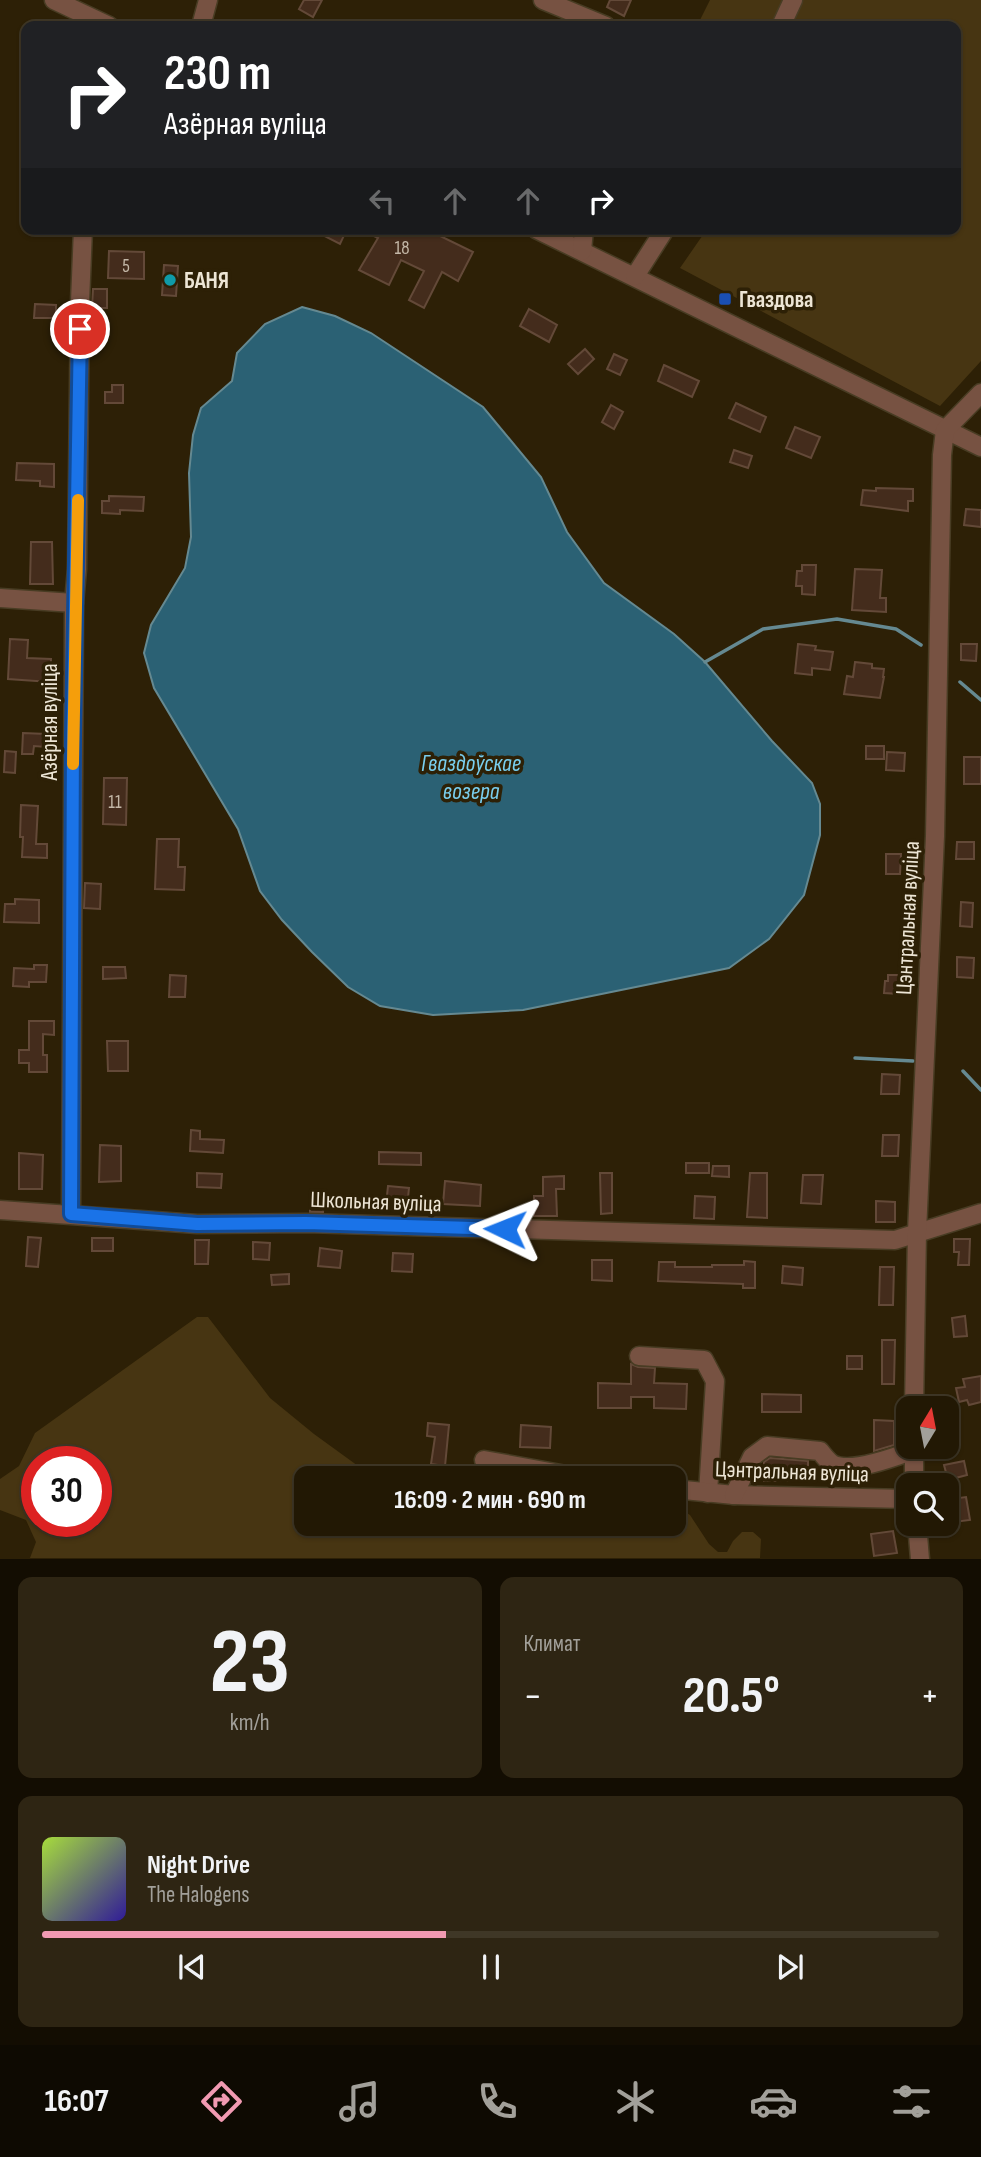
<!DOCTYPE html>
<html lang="ru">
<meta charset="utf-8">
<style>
:root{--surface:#221804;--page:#2e2513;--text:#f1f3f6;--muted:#a2a09a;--line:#3f3726;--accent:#f19ab2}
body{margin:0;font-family:"Sofia Sans Condensed",sans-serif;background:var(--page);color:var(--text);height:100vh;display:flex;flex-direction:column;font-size:26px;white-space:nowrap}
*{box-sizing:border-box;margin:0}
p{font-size:23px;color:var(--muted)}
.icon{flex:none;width:38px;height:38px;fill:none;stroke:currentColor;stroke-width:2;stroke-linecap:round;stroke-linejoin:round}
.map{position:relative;height:1559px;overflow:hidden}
.panel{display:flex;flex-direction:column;gap:18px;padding:18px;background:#130d02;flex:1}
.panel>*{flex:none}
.top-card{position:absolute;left:21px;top:21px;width:940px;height:214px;border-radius:14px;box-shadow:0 2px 5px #0004,0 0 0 2px var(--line);background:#202124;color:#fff;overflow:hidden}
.needle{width:46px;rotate:10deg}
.tools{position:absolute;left:896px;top:1396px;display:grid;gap:14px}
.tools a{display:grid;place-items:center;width:63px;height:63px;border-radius:14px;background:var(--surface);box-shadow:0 2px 5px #0004,0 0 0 2px var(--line);font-size:35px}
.speed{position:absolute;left:21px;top:1446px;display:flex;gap:14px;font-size:35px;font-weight:700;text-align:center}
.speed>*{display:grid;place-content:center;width:91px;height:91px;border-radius:50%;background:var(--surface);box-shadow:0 2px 5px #0004,0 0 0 2px var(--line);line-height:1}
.speed .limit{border:10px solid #d22;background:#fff;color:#111}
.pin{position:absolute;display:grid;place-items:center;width:60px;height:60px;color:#fff;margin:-30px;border:4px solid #fff;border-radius:50%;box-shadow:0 2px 7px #0007}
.me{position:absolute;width:77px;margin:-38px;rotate:272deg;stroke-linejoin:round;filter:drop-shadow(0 0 5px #0008)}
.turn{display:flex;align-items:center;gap:24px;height:147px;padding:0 28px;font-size:32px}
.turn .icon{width:91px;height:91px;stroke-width:2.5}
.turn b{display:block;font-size:49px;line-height:60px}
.lanes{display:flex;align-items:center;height:66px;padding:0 28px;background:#0003;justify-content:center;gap:35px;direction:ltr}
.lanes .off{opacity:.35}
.big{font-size:52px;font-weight:700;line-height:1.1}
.panel .card{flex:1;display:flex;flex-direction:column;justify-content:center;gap:10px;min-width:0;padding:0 24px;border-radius:14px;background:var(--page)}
.panel .dial{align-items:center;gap:0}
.dial b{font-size:91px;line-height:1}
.song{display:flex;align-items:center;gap:21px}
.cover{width:84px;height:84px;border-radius:10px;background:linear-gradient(135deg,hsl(80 70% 55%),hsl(250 70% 35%))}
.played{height:7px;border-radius:4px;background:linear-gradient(90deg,var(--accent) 45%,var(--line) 45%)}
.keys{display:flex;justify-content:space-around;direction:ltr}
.heat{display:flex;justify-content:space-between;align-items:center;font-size:38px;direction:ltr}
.panel .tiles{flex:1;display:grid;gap:18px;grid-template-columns:1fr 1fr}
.card:last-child{grid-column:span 2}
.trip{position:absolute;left:294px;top:1466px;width:392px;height:70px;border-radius:14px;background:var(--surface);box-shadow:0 2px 5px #0004,0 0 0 2px var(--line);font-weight:700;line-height:70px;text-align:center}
.dock{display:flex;height:112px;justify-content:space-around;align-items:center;background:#0e0a02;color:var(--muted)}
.dock .icon{width:49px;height:49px}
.dock .active{color:var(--accent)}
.dock b{font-size:32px;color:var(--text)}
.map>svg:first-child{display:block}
</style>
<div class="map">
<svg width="981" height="1559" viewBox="0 0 981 1559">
<rect width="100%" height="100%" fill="#2d2006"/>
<!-- green -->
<g fill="#473512" fill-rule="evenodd">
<polygon points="710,0 981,0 981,361 940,406 680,268 707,229 956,229 956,26 697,26"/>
<path d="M 197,1317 L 208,1317 L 270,1398 L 314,1434 L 376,1479 L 306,1479 L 306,1524 L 674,1524 L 674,1505 L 690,1515 L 709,1544 L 718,1552 L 727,1552 L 733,1541 L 742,1532 L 753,1532 L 761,1539 L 760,1558 L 30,1558 L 36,1542 L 26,1520 L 0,1510 L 0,1479 L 19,1466 L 35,1433 ZM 96,1461 L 96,1521 L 37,1521 L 37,1461 Z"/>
</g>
<!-- water -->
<polygon fill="#2b6174" stroke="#658991" stroke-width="2" points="302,307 335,316 371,333 483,407 541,477 567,532 604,583 674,634 705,662 772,741 812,783 820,804 820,835 804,895 769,939 729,968 523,1010 433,1015 380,1006 348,987 312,952 282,920 260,891 238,829 154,688 144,653 151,625 185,568 191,537 189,473 193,435 201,408 232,381 237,353 265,324"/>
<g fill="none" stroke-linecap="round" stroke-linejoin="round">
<!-- stream -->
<g stroke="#658991" stroke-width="3.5">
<polyline points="705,662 763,629 837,619 896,629 921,645"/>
<polyline points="960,682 981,700"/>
<polyline points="855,1058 913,1061"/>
<polyline points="963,1071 981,1090"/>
</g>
</g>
<!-- building -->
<g fill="#442c1c" stroke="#634938" stroke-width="2">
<polygon points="304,0 322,0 313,17 299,9"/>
<polygon points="610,0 631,0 624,16 607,7"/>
<polygon points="311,229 347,229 340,244"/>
<polygon points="378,229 426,229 473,252 458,281 442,272 424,308 409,300 424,271 401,260 389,285 359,270 378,238 374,236"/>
<polygon points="109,251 144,252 144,279 108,278"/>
<polygon points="164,265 178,266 176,296 162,295"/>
<polygon points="93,289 107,289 107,308 92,308"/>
<polygon points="35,304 56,305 56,318 34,318"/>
<polygon points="529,309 557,325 549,342 520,326"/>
<polygon points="585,349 594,359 578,374 568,364"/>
<polygon points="614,354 627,360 620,375 607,369"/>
<polygon points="664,365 699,381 692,397 658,381"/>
<polygon points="112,385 123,385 123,403 105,403 105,392 112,392"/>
<polygon points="736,403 766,417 760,432 729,418"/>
<polygon points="611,405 623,412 614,429 602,422"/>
<polygon points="795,427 820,437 811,458 786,448"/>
<polygon points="734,450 752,456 748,468 730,462"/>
<polygon points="17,463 54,464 54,487 40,486 40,481 16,480"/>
<polygon points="876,488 913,489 913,501 908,501 908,511 861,505 863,490 876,491"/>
<polygon points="109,496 144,497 143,511 120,510 120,514 102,513 102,501 109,501"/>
<polygon points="966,509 981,510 981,527 964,525"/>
<polygon points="31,542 52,542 53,584 30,584"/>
<polygon points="802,565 816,565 815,595 802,594 802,586 796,586 797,571 802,571"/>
<polygon points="855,569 882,570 880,598 886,598 886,612 852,610"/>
<polygon points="10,639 28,640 27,658 51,659 50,682 8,679"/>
<polygon points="798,644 816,646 815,650 833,652 830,670 812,668 812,675 795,673"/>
<polygon points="961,644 977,644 976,661 961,660"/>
<polygon points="855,662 872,664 872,668 884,669 883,677 884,677 880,698 844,694 847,676 853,677"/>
<polygon points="23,733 46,734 46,747 34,746 33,754 22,754"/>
<rect x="866" y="746" width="18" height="13"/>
<polygon points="5,751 16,752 15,773 4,772"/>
<polygon points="887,752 905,753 904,771 886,770"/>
<rect x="964" y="757" width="17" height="27"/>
<polygon points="104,778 127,778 126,825 103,824"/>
<polygon points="21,805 38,806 36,844 47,844 47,858 22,857 23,837 20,837"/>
<polygon points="157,839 179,839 178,867 185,867 184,890 155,889"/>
<polygon points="957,842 974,842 974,859 956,859"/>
<polygon points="886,854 901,854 900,874 886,874"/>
<polygon points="85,883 101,884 100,909 84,908"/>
<polygon points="15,899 39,900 39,923 4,922 5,904 15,904"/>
<polygon points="961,902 973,903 972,927 960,926"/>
<polygon points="957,957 974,958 973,978 957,977"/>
<polygon points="34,965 47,965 46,982 29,982 29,987 13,986 14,968 34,969"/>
<polygon points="103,967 125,967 126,978 103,979"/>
<polygon points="170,975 186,976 185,997 169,997"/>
<polygon points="888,975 898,975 898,981 901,982 900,994 884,993 885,981 888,981"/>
<polygon points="29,1021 54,1021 54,1035 43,1034 43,1055 47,1055 47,1072 29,1072 29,1063 19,1063 19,1050 29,1050"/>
<polygon points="107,1041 128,1041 128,1071 108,1071"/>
<polygon points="882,1074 900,1075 899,1094 881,1094"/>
<polygon points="191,1130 200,1131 200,1139 224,1140 223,1153 190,1151"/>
<polygon points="883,1135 899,1135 898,1156 882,1156"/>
<polygon points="100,1145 121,1146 121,1181 99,1182"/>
<polygon points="379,1152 421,1153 421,1165 379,1164"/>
<polygon points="19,1153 43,1155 42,1189 19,1189"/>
<rect x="686" y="1163" width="23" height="10"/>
<polygon points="713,1166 729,1166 729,1177 712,1176"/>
<polygon points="197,1173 222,1174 221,1188 197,1187"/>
<polygon points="600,1173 612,1173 612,1213 601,1214"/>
<polygon points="750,1173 767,1173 767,1218 747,1217"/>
<polygon points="803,1175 823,1175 821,1204 801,1203"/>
<polygon points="564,1176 564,1189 556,1189 557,1216 534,1216 534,1196 543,1196 543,1177"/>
<polygon points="445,1181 481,1185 480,1206 443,1204"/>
<polygon points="388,1186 409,1188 407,1207 386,1205"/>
<polygon points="310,1194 324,1194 323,1212 310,1212"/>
<polygon points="695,1196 715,1197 714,1219 694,1218"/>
<polygon points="876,1201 895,1202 895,1222 876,1222"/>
<polygon points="28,1237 41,1238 38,1267 26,1266"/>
<rect x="92" y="1238" width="21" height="13"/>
<polygon points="954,1239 970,1239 969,1265 958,1265 959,1252 954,1252"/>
<polygon points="195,1240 209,1240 208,1264 195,1264"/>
<polygon points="253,1242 270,1243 269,1260 253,1259"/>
<polygon points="320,1248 342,1251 340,1268 318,1266"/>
<polygon points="393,1253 413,1254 412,1272 392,1271"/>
<polygon points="592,1260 612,1260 612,1281 592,1280"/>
<polygon points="744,1261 755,1262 755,1288 743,1288 743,1284 658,1281 659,1262 675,1262 675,1267 712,1267 712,1265 744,1265"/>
<polygon points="783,1266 803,1268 802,1285 782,1283"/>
<polygon points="880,1267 894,1267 893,1305 879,1305"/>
<polygon points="289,1274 289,1284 272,1285 271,1275"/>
<polygon points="965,1316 967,1336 954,1337 952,1318"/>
<polygon points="882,1340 895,1340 894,1384 882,1384"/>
<rect x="847" y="1356" width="15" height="13"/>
<polygon points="631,1364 638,1367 655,1368 654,1383 687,1384 686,1409 654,1408 654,1397 631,1397 631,1408 598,1408 598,1383 631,1384"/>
<polygon points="981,1376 981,1402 969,1405 967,1400 959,1402 956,1388 965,1387 963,1379"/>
<polygon points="762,1394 801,1395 801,1412 762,1412"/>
<polygon points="874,1420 894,1421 894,1445 874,1451"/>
<polygon points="428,1423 449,1425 445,1466 431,1464 435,1437 427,1436"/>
<polygon points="521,1425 551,1427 550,1448 520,1447"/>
<polygon points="770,1458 808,1461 808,1481 764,1481 764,1462"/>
<polygon points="964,1461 967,1475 948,1480 944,1465"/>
<polygon points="966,1497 970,1520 954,1522 951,1499"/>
<polygon points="893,1531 897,1553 874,1556 871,1534"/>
</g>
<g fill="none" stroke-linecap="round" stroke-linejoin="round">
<defs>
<g id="minor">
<polyline points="54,0 109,26"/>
<polyline points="543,0 606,26"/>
<polyline points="201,26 208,0"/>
<polyline points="781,26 793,0"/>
<polyline points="536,229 981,447"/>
<polyline points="582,251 584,229"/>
<polyline points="635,276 665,229"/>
<polyline points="0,598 74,603"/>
<polyline points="0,1210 197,1224 306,1223 895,1240 981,1213"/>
<polyline points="71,1214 74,603 77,569 80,302 83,229"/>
<polyline points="639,1356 704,1360 715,1381 708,1493"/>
<polyline points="914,1409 917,1232 935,836 942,455 945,430 981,393"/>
<polyline points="914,1447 914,1486"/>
<polyline points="484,1460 588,1479"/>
<polyline points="674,1489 734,1495 908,1499"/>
<path d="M 734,1495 L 752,1457 L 767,1446 L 820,1451 C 823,1455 828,1461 832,1464 C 851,1474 895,1457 914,1450"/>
<polyline points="917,1524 920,1559"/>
</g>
</defs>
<!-- minor casing -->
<use href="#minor" stroke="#483c23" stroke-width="21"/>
<!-- minor -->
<use href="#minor" stroke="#775242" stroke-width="18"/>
</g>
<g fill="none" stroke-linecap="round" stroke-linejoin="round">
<defs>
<polyline id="route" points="80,329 73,735 71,1214 197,1224 306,1223 505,1229"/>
</defs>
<!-- route casing -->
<use href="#route" stroke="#114b97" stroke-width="18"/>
<!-- route -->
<use href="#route" stroke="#1a73e8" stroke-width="12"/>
<!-- slow -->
<polyline stroke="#f59e0b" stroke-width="12" points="73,764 78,500"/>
</g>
<!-- markers -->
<circle fill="#0f9aa8" stroke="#2d2006" stroke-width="2.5" cx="170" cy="280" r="7"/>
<rect fill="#1a4fb4" stroke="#2d2006" stroke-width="2.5" x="718" y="292" width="14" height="14" rx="3.5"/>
<g text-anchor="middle" stroke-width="7" stroke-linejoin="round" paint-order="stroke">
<!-- number labels -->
<g font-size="19" fill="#c3b7a7">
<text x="402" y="254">18</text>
<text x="126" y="272">5</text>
<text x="115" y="808">11</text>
</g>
<!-- poi labels -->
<g font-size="23" font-weight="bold" fill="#ede5d5" stroke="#2d2006" text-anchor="start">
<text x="184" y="288">БАНЯ</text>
<text x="739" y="307">Гваздова</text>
</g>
<!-- street labels -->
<g font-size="23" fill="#ede5d5" stroke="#2d2006">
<text transform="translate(49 722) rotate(-90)" y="8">Азёрная вуліца</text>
<text transform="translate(907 918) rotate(-87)" y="8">Цэнтральная вуліца</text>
<text transform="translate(376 1201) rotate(2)" y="8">Школьная вуліца</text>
<text transform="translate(792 1471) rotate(2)" y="8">Цэнтральная вуліца</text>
</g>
<!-- water labels -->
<g font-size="24" font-style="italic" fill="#79ceee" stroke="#2d2006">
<text x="471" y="771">Гваздоўскае<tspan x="471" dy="28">возера</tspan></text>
</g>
</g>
</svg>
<div class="tools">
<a><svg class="needle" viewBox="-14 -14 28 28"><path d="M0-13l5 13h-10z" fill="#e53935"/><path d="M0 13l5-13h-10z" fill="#a2a09a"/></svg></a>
<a><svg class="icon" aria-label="search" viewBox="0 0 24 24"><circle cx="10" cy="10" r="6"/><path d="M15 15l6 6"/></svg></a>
</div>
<div class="speed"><div class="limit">30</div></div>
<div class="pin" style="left:80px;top:329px;background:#d93025"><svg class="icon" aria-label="arrive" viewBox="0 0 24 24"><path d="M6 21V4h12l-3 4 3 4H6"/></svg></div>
<svg class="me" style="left:505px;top:1229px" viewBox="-20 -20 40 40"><path d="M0-17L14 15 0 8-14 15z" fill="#1a73e8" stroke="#fff" stroke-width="4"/></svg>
<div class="trip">16:09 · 2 мин · 690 m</div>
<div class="top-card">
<div class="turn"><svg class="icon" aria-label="right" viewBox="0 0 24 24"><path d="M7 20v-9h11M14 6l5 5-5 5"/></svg><div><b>230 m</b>Азёрная вуліца</div></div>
<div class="lanes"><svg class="icon off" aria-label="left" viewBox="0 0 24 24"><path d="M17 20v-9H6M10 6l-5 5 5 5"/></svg><svg class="icon off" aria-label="ahead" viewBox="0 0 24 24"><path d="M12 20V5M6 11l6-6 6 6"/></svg><svg class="icon off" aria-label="ahead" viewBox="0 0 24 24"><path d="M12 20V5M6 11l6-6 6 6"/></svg><svg class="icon" aria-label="right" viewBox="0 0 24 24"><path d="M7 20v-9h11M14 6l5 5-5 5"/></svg></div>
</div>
</div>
<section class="panel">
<div class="tiles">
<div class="card dial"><b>23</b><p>km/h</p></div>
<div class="card"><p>Климат</p>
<div class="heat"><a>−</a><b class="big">20.5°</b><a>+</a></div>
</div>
<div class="card">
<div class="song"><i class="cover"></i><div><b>Night Drive</b><p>The Halogens</p></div></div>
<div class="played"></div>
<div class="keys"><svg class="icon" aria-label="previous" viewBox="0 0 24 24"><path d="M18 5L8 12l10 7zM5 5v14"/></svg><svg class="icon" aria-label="pause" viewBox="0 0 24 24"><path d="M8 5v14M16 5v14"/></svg><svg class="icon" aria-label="next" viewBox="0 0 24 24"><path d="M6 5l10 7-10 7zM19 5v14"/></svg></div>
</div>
</div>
</section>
<nav class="dock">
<b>16:07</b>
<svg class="icon active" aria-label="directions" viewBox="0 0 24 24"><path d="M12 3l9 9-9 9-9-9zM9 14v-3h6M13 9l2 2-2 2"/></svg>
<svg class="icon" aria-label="music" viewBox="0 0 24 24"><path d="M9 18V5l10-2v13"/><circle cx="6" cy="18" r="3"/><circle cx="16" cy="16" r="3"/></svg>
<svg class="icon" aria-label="phone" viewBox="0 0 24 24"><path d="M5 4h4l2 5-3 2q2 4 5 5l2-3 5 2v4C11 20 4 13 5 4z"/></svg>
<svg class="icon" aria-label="climate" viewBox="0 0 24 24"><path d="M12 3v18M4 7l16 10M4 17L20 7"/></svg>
<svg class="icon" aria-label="car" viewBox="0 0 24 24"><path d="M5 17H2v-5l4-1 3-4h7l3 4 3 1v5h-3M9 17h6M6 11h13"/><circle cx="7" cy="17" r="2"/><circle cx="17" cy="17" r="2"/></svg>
<svg class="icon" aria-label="filters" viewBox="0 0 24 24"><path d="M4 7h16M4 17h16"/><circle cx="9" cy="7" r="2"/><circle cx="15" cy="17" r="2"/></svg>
</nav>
